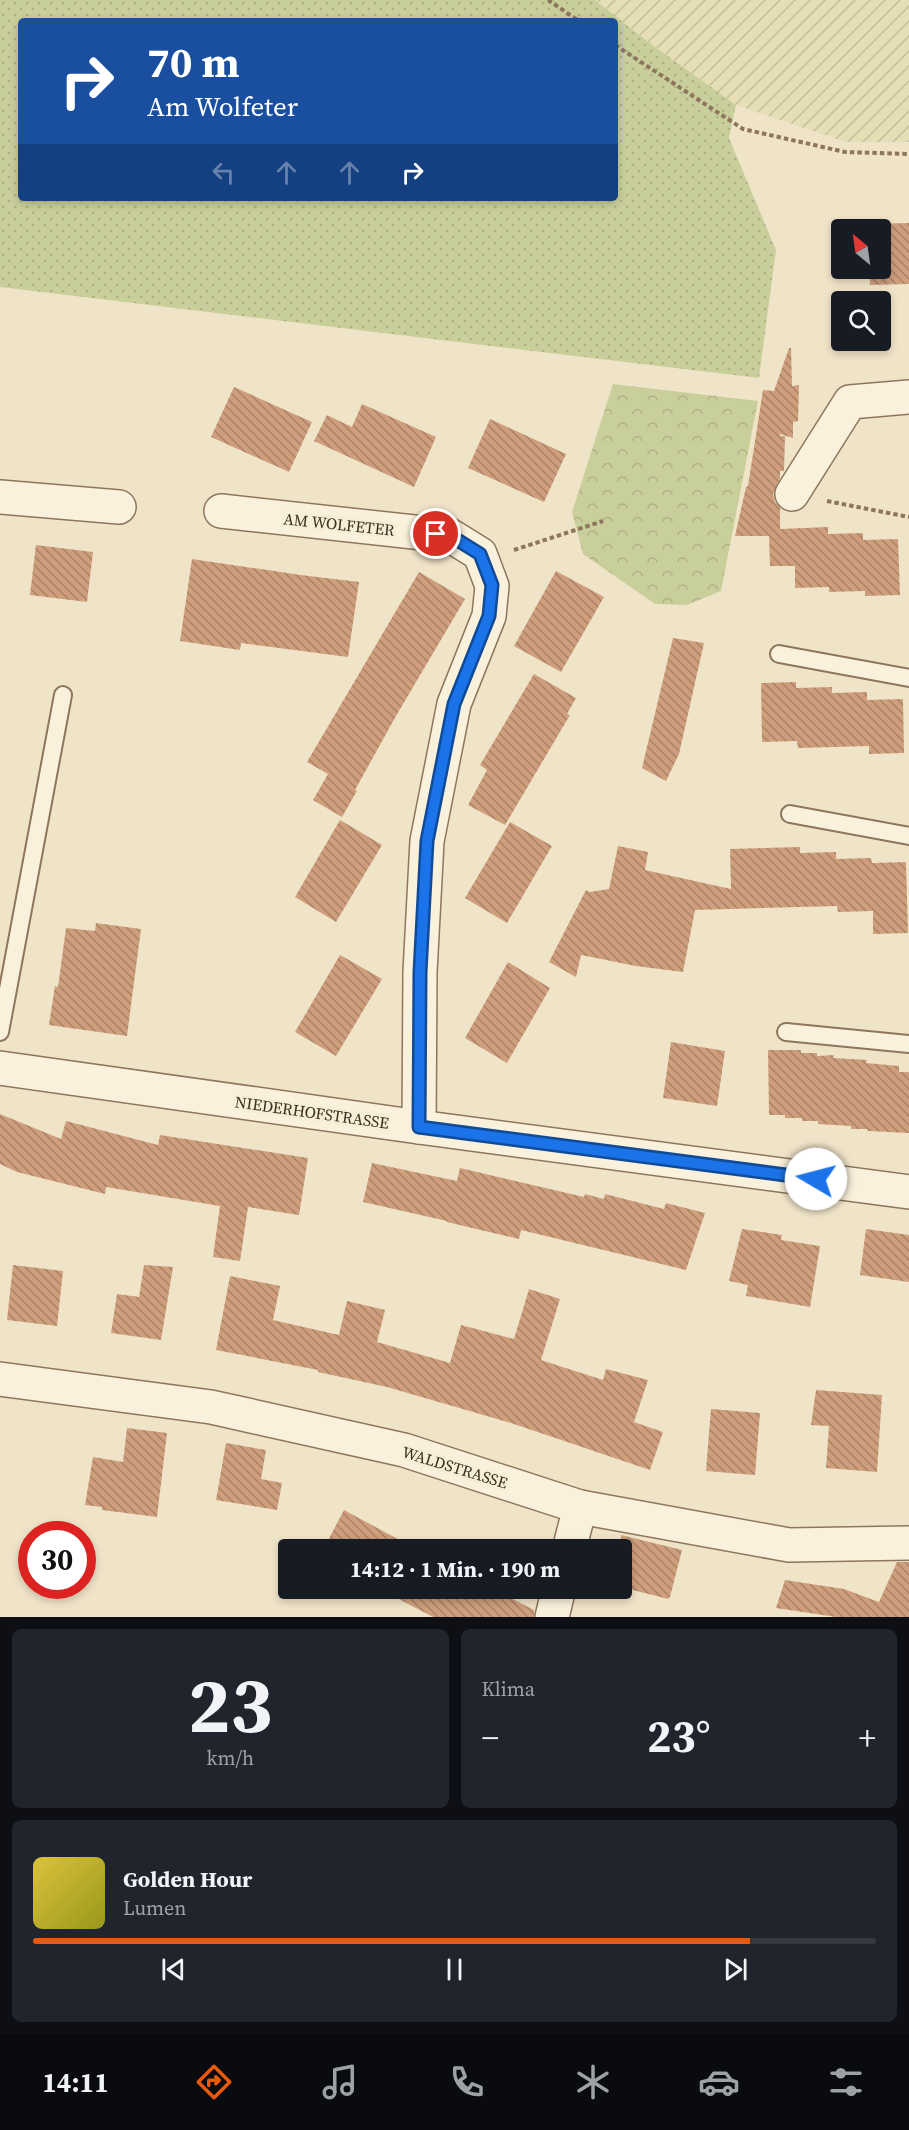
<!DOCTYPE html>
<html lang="de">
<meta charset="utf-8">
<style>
:root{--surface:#171b24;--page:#20242c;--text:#f1f3f6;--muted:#9ea1a6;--line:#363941;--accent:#ea580c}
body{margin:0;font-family:"Source Serif 4",serif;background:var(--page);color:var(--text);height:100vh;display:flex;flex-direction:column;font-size:22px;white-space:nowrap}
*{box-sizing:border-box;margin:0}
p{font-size:20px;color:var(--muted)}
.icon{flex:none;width:33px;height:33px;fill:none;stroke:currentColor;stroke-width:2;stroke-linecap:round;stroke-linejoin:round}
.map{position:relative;height:1617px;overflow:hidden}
.drawer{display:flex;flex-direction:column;gap:12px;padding:12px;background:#0d0f14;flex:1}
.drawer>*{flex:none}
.banner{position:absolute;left:18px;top:18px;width:600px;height:183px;border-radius:6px;box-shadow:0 3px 9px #0003;background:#1a4fa0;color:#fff;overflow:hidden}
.needle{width:39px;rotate:331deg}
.fabs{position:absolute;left:831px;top:219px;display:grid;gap:12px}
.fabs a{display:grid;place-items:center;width:60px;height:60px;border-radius:6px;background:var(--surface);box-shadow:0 3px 9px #0003;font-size:30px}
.speed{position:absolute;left:18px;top:1521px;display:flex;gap:12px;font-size:30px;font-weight:700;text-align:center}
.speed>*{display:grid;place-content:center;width:78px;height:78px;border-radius:50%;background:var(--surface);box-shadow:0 3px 9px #0003;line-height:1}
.speed .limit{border:9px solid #d22;background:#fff;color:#111}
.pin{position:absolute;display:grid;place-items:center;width:51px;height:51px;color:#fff;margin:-26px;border:3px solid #fff;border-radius:50%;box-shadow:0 2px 6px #0007}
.me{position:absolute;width:66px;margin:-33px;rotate:278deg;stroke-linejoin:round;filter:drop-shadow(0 0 4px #0008)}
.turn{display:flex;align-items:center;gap:21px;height:126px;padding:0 30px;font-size:27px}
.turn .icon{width:78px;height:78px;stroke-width:2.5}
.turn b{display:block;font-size:42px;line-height:51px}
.lanes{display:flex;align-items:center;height:57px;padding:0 30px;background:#0003;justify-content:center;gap:30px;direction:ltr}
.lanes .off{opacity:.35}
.big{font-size:45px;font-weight:700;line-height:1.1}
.drawer .tile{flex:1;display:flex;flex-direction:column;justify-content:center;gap:9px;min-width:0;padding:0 21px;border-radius:9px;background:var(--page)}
.drawer .dial{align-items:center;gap:0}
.dial b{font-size:78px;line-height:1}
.song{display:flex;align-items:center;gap:18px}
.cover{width:72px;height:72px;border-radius:9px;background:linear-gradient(135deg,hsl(50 70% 55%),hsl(60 70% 35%))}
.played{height:6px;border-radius:3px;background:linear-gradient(90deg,var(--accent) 85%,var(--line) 85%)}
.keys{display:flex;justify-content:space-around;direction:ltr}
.heat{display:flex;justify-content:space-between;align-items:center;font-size:33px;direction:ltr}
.drawer .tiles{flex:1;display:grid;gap:12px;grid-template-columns:1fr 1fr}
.tile:last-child{grid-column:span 2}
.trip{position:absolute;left:278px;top:1539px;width:354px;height:60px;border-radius:6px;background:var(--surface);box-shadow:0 3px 9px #0003;font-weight:700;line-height:60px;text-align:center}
.tab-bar{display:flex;height:96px;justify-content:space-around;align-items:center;background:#090b0e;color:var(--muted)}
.tab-bar .icon{width:42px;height:42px}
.tab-bar .active{color:var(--accent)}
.tab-bar b{font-size:27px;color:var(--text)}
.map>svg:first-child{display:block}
</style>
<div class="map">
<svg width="909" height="1617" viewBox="0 0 909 1617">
<defs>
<pattern id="farmland-furrows" width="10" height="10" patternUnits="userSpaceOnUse" patternTransform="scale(1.5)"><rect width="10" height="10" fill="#e6deb5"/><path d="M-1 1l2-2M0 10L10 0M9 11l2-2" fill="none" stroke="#c6bf9b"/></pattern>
<pattern id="grass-dots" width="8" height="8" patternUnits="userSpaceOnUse" patternTransform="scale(1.5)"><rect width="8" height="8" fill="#c9cf9b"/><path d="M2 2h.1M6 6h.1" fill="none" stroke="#aeb285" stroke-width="1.8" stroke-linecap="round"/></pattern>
<pattern id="park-crowns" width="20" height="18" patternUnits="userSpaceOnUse" patternTransform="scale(1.5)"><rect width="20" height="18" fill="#c9cf9b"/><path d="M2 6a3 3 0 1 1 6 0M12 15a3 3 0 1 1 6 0" fill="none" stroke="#aeb285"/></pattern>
<pattern id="building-back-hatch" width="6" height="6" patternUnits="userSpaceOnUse" patternTransform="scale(1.5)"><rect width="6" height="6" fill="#cf9f7d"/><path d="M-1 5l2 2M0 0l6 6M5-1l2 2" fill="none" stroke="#a98266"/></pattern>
</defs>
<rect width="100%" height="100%" fill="#f0e4c8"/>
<!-- farmland -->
<polygon fill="url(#farmland-furrows)" points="595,0 909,0 909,142 845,142 736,105 651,44"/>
<!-- grass -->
<path fill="url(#grass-dots)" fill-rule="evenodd" d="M 0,0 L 595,0 L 651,44 L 736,105 L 729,138 L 776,250 L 759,378 L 0,287 ZM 21,21 L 615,21 L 615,198 L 21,198 Z"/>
<!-- park -->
<polygon fill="url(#park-crowns)" points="613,384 758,401 721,591 687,605 655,604 583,554 572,512"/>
<!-- building -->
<g fill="url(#building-back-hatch)">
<polygon points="909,223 909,284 870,285 869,268 880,268 880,230 869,230 869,224"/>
<polygon points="789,348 791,348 792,386 799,385 798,421 793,422 793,438 780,434 780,436 785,436 784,471 780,471 780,478 773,494 775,502 780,508 780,529 828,527 828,534 863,533 863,540 898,539 900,595 865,596 865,591 829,592 829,587 795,588 795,566 770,566 769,536 735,536 746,487 748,486 763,390 774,391"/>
<polygon points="234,387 312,422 289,472 211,437"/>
<polygon points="362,404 436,437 414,487 314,441 327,415 352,427"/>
<polygon points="490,419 566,454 544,502 468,468"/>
<polygon points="36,545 93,552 87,602 30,595"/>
<polygon points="192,559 301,575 359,582 348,657 241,643 240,650 180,641"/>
<polygon points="556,571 604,597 561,672 514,646"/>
<polygon points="419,572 465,599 396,716 355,790 357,791 342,817 313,800 328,774 307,762"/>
<polygon points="673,638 704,643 679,754 666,781 642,768"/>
<polygon points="534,674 576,698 567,714 570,715 505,825 468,805 487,770 480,765"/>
<polygon points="796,682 796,688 832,687 832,693 867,692 867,700 903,699 904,753 869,754 869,746 798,748 797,741 762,742 761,683"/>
<polygon points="340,820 382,845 336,922 295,897"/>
<polygon points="510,822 552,846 507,923 465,898"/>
<polygon points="618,846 648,852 645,870 731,889 730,849 800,847 800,853 836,852 836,859 871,858 872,863 906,862 908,933 873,934 873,911 838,912 837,906 695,910 683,972 636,966 581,955 576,977 549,962 586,890 590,892 609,889"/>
<polygon points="96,923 141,929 127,1036 49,1025 55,986 58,987 66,928 95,931"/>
<polygon points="340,955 382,979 336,1056 295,1032"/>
<polygon points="508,962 550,988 507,1063 465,1038"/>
<polygon points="671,1042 725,1051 717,1106 663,1098"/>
<polygon points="768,1050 801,1050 801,1053 817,1053 817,1056 834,1055 833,1058 867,1060 866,1063 899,1066 899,1072 909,1072 909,1133 868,1131 867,1129 851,1129 851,1126 818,1124 818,1121 802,1121 802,1118 785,1118 785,1115 769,1115"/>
<polygon points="0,1114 61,1139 66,1121 158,1145 160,1135 308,1158 299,1215 248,1207 240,1261 213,1257 220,1206 106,1187 105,1194 17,1172 0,1164"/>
<polygon points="372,1163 457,1181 460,1168 584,1197 585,1194 604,1199 605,1194 664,1209 666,1203 705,1213 686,1270 521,1230 519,1239 447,1222 447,1221 363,1202"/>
<polygon points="742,1229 782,1235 781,1240 820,1246 810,1307 746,1296 748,1285 729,1281"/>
<polygon points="866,1229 909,1235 909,1282 860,1275"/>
<polygon points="13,1265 63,1271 57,1326 7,1320"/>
<polygon points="144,1265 173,1267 161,1340 111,1333 117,1294 139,1297"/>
<polygon points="230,1276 280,1286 273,1320 339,1335 347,1301 385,1310 377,1342 450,1363 461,1325 514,1339 529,1289 560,1299 541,1360 603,1380 606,1369 648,1380 634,1422 663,1432 650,1470 511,1423 387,1387 318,1372 318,1370 216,1350"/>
<polygon points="816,1390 882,1395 877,1472 826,1468 829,1426 811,1425"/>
<polygon points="711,1409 760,1413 755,1475 706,1471"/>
<polygon points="127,1428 167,1433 157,1517 102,1510 102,1507 85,1505 93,1457 123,1462"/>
<polygon points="226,1443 266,1450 261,1479 282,1483 277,1510 216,1500"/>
<polygon points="344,1510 418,1550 324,1548"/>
<polygon points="621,1535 682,1550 670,1597 668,1599 621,1587"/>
<polygon points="897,1562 909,1562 909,1617 836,1617 776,1608 785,1580 844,1589 879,1602"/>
<polygon points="378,1588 492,1588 534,1610 534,1617 433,1617"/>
</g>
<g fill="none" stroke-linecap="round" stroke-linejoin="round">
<defs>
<g id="lane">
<polyline points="779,654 909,678"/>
<polyline points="790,814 909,836"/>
<polyline points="0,1032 63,695"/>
<polyline points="786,1032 909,1044"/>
</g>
<g id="street">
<polyline points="792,494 850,402 909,397"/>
<polyline points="0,497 119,507"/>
<polyline points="221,511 451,536 480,554 492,586 489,616 454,704 427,841 420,972 419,1127"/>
<polyline points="0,1068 419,1127 909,1192"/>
<polyline points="0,1379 211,1407 404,1450 580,1507 789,1545 909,1543"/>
<polyline points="569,1550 580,1507"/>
<polyline points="552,1617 559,1588"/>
</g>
</defs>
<!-- lane casing -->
<use href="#lane" stroke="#8d765c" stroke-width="20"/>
<!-- street casing -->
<use href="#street" stroke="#8d765c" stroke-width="36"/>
<!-- path -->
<g stroke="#8d765c" stroke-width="4" stroke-dasharray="4.5 3" stroke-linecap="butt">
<polyline points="548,0 579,21"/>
<polyline points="615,45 743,129 845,152 909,154"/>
<polyline points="827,501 909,517"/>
<polyline points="514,550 603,521"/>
</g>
<!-- lane -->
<use href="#lane" stroke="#faf1dc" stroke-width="16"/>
<!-- street -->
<use href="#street" stroke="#faf1dc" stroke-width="33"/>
</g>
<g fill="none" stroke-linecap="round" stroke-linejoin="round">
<defs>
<polyline id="route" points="436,534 451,536 480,554 492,585 489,616 454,704 427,841 420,972 419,1127 816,1179"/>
</defs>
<!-- route casing -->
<use href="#route" stroke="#114b97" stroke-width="15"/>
<!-- route -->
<use href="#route" stroke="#1a73e8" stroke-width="10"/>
</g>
<g text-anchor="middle" stroke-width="6" stroke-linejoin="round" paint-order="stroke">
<!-- street labels -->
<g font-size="16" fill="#3d2e20" stroke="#f7eed8">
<text transform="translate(339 524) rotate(6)" y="6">AM WOLFETER</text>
<text transform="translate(312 1112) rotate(8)" y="6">NIEDERHOFSTRASSE</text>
<text transform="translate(455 1467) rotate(17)" y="6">WALDSTRASSE</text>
</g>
</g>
</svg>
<div class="fabs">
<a><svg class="needle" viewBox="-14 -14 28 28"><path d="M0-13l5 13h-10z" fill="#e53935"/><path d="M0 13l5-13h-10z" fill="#9ea1a6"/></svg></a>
<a><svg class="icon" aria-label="search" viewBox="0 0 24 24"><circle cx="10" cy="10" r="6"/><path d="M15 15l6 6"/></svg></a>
</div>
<div class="speed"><div class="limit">30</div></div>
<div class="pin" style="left:436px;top:534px;background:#d93025"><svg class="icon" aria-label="arrive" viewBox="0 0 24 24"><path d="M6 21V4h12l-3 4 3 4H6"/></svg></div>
<svg class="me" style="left:816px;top:1179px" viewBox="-20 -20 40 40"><circle r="19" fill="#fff"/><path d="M0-13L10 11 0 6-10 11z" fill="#1a73e8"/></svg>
<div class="trip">14:12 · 1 Min. · 190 m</div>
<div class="banner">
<div class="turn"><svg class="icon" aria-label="right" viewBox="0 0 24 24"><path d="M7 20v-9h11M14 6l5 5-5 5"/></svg><div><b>70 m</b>Am Wolfeter</div></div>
<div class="lanes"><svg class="icon off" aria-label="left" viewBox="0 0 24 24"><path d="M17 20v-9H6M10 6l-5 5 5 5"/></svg><svg class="icon off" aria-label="ahead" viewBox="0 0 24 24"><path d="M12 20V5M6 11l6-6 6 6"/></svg><svg class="icon off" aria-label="ahead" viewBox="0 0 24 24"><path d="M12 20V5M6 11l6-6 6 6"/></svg><svg class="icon" aria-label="right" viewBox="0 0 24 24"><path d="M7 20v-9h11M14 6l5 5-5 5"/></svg></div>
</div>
</div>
<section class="drawer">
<div class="tiles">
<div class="tile dial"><b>23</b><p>km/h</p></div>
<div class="tile"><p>Klima</p>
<div class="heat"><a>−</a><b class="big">23°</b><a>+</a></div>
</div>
<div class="tile">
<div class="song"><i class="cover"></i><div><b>Golden Hour</b><p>Lumen</p></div></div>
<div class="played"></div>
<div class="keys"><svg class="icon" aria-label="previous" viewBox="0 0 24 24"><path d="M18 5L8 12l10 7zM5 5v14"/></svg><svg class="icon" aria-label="pause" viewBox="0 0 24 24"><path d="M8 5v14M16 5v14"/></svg><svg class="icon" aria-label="next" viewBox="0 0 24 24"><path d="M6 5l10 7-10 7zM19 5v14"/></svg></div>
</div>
</div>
</section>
<nav class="tab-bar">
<b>14:11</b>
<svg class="icon active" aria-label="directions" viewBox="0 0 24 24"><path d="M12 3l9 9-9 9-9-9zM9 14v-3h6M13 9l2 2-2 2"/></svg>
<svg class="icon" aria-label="music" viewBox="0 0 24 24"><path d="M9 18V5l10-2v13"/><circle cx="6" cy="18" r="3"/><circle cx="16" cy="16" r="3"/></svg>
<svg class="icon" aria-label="phone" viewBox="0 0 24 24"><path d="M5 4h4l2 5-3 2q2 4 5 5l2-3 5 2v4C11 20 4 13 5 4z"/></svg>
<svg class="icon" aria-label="climate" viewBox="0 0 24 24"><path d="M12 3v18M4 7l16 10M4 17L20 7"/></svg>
<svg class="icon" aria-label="car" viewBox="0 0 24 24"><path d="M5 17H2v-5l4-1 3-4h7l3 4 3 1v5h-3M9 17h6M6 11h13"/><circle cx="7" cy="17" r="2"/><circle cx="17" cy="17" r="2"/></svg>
<svg class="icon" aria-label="filters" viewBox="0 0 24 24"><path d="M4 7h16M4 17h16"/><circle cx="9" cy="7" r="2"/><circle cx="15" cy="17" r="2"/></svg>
</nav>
